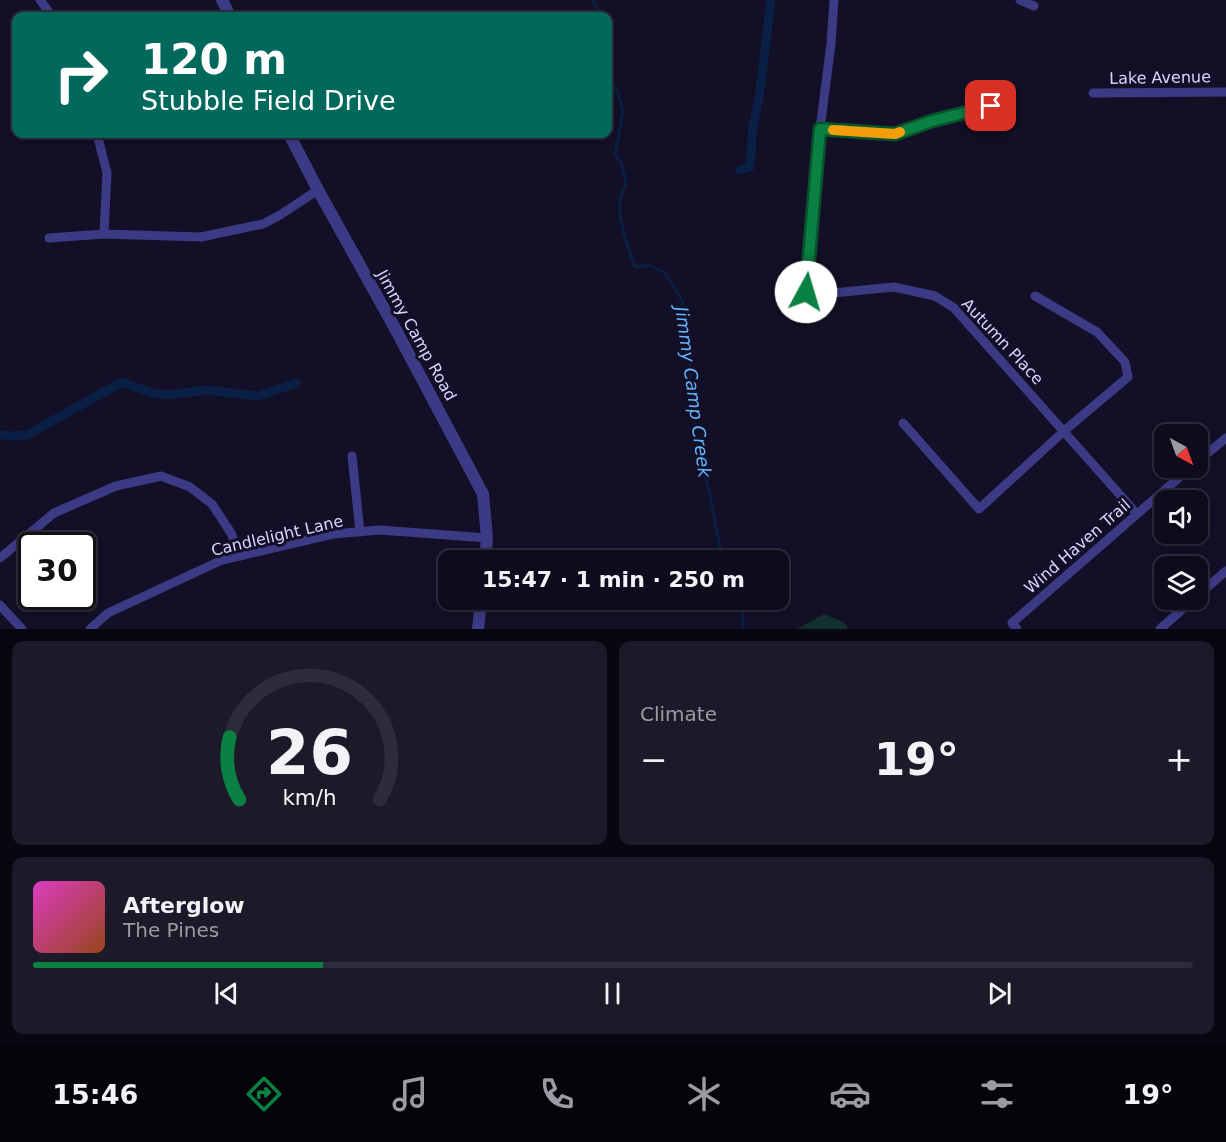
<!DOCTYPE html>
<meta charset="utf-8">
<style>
:root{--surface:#0e0b1c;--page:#1c1929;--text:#f1f3f6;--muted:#9b9ba3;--line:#2e2b3b;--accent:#0b8043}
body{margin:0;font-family:"DejaVu Sans",sans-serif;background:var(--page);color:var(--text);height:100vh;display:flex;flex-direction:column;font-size:22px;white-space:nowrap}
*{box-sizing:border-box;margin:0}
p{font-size:20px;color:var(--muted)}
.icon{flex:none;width:33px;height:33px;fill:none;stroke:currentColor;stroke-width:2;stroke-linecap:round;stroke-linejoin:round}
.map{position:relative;height:629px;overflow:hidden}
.drawer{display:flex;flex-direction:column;gap:12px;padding:12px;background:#08060f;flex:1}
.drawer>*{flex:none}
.hud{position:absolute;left:12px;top:12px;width:600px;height:126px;border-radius:12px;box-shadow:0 3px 9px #0003,0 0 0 2px var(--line);background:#00695c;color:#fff;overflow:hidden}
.needle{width:39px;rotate:139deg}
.fabs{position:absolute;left:1154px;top:424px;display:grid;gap:12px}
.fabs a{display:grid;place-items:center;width:54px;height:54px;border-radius:12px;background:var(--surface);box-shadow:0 3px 9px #0003,0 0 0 2px var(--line);font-size:30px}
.speed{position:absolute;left:18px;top:532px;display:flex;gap:12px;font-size:30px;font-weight:700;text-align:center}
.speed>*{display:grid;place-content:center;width:78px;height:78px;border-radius:50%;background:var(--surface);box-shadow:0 3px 9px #0003,0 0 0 2px var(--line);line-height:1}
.speed .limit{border:3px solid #111;border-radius:9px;background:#fff;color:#111}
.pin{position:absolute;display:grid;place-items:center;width:51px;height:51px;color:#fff;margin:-26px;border-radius:12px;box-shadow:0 3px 9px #0006}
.me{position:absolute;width:66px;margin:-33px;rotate:6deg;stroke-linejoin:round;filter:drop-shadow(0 0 4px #0008)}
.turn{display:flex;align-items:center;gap:21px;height:126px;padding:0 30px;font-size:27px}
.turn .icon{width:78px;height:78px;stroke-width:2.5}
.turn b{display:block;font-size:42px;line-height:51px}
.big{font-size:45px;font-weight:700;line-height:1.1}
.drawer .card{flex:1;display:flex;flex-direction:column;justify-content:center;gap:9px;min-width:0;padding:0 21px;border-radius:12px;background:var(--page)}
.drawer .dial{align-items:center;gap:0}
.dial svg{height:156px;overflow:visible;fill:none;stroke:var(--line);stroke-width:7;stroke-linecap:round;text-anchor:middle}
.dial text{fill:var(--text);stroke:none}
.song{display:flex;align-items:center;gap:18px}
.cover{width:72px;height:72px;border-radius:9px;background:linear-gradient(135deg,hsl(310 70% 55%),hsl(20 70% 35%))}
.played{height:6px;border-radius:3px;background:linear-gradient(90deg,var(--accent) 25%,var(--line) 25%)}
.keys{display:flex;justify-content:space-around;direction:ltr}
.heat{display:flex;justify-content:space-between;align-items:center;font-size:33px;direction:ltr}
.drawer .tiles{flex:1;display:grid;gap:12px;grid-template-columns:1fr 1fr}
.card:last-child{grid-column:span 2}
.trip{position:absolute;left:438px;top:550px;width:351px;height:60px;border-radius:12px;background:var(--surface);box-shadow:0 3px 9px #0003,0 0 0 2px var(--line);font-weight:700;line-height:60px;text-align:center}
.dock{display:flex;height:96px;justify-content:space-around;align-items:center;background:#06040b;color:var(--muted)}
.dock .icon{width:42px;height:42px}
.dock .selected{color:var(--accent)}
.dock b{font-size:27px;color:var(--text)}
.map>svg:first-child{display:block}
</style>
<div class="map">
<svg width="1226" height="629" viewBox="0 0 1226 629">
<rect width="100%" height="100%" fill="#130f26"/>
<!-- green -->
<polygon fill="#12302f" points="824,614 845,623 848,629 797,629"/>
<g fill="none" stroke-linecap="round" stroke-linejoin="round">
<!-- stream -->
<g stroke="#0a1f44" stroke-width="3">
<polyline points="593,0 601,16"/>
<polyline points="608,81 617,90 623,111 615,155 621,162 626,183 620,199 620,214 624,235 635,267 649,265 664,272 682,300 692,386 696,437 710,495 721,553 726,561"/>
<polyline points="743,629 743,617 746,600"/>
</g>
<!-- canal -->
<g stroke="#0a1f44" stroke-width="9">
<polyline points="740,170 750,167 753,125 759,99 771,0"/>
<polyline points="0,434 8,436 27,435 122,382 152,393 168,395 206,390 257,396 297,383"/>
</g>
<!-- minor -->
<g stroke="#3d3a85" stroke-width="9">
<polyline points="40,0 52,16"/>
<polyline points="834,0 831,44 820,129 806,292 813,295 894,287 935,296 954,308 1137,514"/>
<polyline points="1020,0 1034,6"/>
<polyline points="1093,93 1226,92"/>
<polyline points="820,129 895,133 932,121 991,106"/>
<polyline points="97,134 107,173 104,234 201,237 263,224 280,215 318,190"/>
<polyline points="49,238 104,234"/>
<polyline points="903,423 979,509 1064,431 1128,377 1125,362 1097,332 1035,296"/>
<polyline points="352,456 360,532"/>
<polyline points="1197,462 1226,438"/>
<polyline points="0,558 54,513 116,486 161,476 190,487 212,504 231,533 240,556"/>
<polyline points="1197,596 1226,571"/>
<polyline points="0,605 22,629"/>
<polyline points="90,629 108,613 222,560 333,534 380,530 487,538"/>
<polyline points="1017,629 1012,623 1190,468"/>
<polyline points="1160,629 1193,600"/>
</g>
<!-- tertiary -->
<g stroke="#3d3a85" stroke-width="12">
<polyline points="222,0 230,16"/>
<polyline points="289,134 318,190 397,332 483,494 487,538 485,561"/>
<polyline points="478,629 481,600"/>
</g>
</g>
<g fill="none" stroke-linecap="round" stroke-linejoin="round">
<defs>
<polyline id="route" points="806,292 820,129 895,134 932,121 991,106"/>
</defs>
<!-- route casing -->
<use href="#route" stroke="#07532c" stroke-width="15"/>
<!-- route -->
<use href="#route" stroke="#0b8043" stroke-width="10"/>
<!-- slow -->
<polyline stroke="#f59e0b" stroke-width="10" points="833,130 895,134 900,132"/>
</g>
<g text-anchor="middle" stroke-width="6" stroke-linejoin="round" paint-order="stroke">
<!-- street labels -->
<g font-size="16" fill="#d9d4ff" stroke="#130f26">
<text transform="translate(1160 77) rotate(-1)" y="6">Lake Avenue</text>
<text transform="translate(417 335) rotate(61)" y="6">Jimmy Camp Road</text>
<text transform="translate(1003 341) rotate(47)" y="6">Autumn Place</text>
<text transform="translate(277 535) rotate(-13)" y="6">Candlelight Lane</text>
<text transform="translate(1077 546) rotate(-41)" y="6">Wind Haven Trail</text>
</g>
<!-- water labels -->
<g font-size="18" font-style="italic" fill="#62b6ff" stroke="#130f26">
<text transform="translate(693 392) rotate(82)" y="6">Jimmy Camp Creek</text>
</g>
</g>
</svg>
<div class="fabs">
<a><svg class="needle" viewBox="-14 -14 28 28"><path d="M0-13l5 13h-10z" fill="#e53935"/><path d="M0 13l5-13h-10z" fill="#9b9ba3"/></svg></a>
<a><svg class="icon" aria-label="sound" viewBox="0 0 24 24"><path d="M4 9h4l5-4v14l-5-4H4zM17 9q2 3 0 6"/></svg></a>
<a><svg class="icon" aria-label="layers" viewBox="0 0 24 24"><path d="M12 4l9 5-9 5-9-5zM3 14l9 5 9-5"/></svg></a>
</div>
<div class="speed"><div class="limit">30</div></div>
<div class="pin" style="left:991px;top:106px;background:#d93025"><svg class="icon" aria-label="arrive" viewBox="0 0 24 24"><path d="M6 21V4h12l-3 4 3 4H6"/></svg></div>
<svg class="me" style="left:806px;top:292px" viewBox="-20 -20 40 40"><circle r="19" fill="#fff"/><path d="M0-13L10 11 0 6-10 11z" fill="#0b8043"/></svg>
<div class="trip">15:47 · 1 min · 250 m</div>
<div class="hud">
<div class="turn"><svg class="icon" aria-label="right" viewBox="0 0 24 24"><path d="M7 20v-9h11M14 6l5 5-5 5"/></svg><div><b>120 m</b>Stubble Field Drive</div></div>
</div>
</div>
<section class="drawer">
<div class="tiles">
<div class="card dial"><svg viewBox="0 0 100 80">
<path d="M14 69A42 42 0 1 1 86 69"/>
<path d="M14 69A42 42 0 0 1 9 37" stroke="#0b8043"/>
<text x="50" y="56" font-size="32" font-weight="700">26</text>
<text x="50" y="72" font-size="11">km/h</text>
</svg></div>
<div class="card"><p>Climate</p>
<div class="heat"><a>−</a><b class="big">19°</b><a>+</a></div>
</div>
<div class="card">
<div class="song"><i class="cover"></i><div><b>Afterglow</b><p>The Pines</p></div></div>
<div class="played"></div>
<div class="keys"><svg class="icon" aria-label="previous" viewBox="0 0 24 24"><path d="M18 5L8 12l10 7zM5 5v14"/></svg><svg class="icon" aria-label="pause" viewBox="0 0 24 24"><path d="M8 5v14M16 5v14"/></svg><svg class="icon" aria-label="next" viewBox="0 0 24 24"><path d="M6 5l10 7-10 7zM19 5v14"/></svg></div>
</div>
</div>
</section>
<nav class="dock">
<b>15:46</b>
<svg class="icon selected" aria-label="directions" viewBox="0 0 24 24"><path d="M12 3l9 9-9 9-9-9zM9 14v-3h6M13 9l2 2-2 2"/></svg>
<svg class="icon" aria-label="music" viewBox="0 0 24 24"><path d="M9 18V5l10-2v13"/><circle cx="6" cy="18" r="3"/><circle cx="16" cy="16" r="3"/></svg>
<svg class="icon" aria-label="phone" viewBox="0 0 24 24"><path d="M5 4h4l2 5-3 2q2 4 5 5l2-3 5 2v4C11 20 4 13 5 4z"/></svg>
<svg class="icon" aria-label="climate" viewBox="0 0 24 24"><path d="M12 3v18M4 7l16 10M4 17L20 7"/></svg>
<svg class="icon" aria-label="car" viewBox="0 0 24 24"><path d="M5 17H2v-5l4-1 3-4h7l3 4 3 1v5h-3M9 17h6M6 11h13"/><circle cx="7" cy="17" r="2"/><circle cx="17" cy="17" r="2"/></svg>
<svg class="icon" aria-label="filters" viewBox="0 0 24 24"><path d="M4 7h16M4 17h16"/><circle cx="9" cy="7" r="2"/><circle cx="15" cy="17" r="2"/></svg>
<b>19°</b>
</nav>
